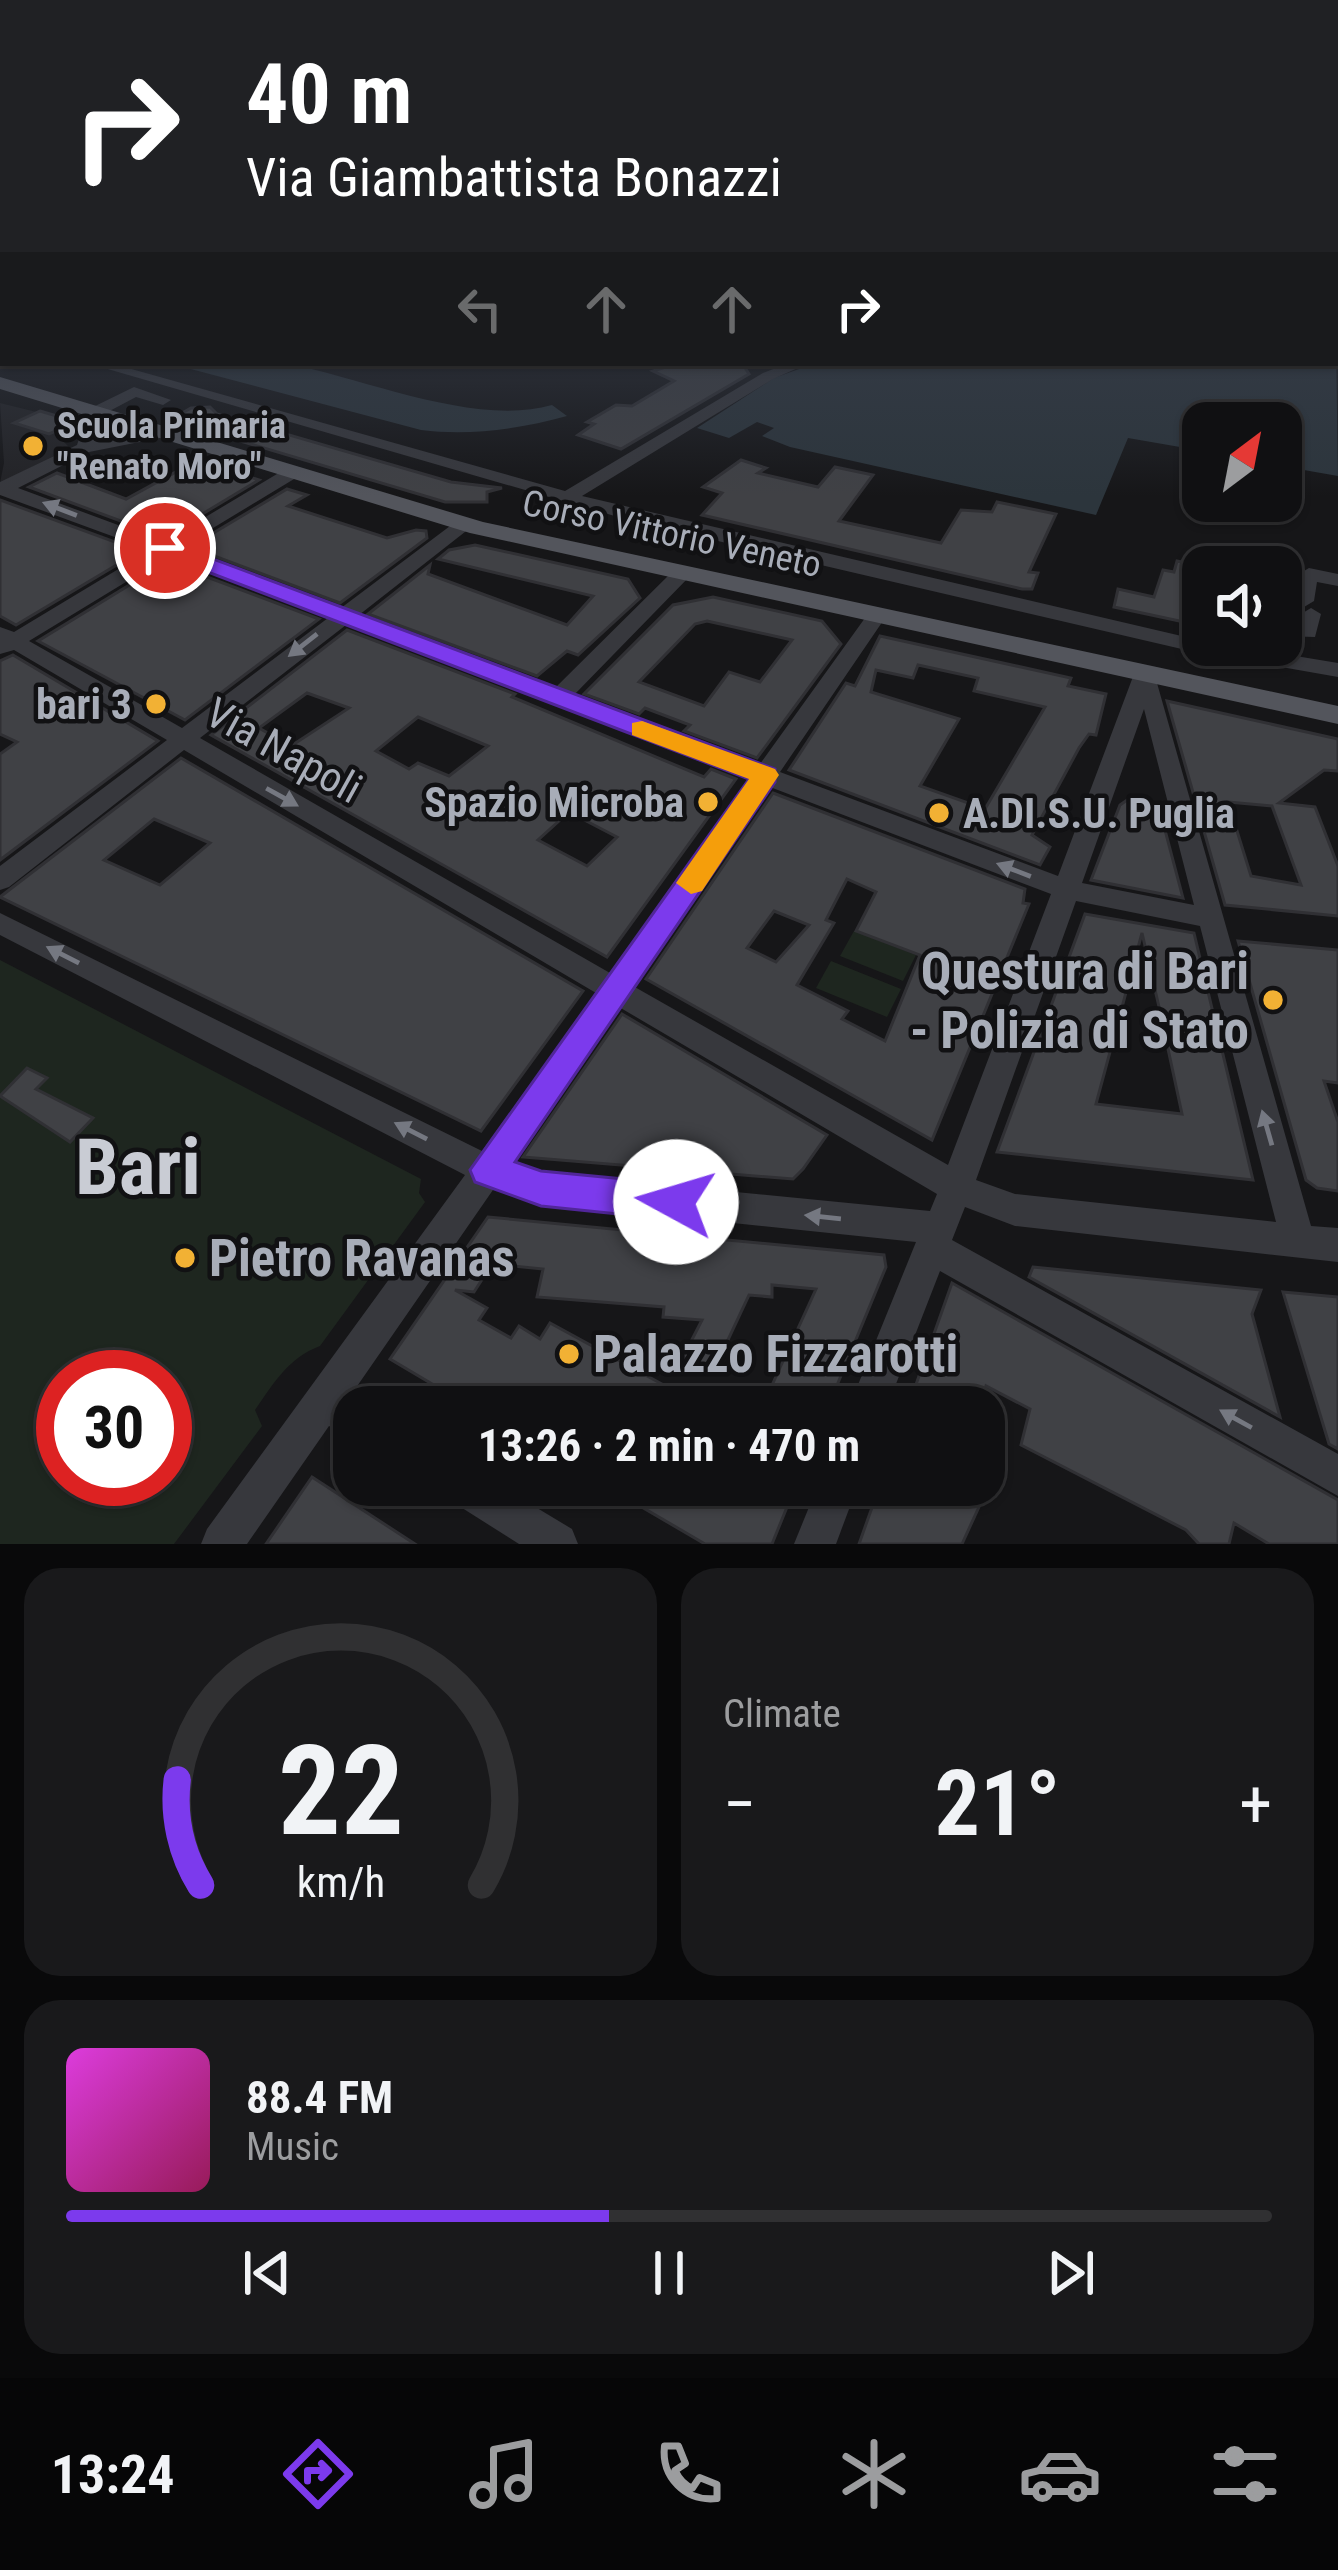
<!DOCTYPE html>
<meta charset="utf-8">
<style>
:root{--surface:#101012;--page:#19191b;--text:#f1f3f6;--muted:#9c9d9f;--line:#303032;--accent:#7c3aed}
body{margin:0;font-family:"Roboto Condensed",sans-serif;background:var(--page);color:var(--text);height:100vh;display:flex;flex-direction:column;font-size:45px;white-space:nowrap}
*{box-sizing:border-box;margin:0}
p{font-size:39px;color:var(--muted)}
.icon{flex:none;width:66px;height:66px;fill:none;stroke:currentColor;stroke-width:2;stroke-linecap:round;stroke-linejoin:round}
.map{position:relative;height:1544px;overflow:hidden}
.sheet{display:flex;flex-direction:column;gap:24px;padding:24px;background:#09090a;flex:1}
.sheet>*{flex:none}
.banner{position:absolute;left:0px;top:0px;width:1338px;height:366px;box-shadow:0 3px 9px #0004,0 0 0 3px var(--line);background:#202124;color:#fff;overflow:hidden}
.needle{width:78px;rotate:32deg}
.fabs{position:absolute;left:1182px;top:402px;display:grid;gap:24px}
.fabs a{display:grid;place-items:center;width:120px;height:120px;border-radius:24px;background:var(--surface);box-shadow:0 3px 9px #0004,0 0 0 3px var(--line);font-size:60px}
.speed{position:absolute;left:36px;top:1350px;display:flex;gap:24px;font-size:60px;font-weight:700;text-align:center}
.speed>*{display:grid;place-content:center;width:156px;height:156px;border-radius:50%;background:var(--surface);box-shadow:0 3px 9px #0004,0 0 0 3px var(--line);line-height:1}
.speed .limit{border:18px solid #d22;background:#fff;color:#111}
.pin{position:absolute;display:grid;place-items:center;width:102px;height:102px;color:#fff;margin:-51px;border:6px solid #fff;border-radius:50%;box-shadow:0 3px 12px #0007}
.me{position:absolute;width:132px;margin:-66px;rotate:276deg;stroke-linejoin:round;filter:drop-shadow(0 0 9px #0008)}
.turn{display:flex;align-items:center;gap:42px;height:252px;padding:0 48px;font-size:54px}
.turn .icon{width:156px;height:156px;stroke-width:2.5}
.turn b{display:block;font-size:84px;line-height:102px}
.lanes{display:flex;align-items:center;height:114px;padding:0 48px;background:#0003;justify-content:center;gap:60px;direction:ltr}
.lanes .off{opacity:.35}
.big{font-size:90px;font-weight:700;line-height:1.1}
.sheet .widget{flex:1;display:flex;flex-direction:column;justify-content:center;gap:18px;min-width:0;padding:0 42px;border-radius:36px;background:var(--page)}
.sheet .dial{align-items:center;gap:0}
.dial svg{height:312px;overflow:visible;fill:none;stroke:var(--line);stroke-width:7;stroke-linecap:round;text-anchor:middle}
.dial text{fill:var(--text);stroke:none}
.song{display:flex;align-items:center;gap:36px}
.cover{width:144px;height:144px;border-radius:18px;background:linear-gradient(135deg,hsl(300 70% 55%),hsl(330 70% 35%))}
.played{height:12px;border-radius:6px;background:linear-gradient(90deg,var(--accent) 45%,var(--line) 45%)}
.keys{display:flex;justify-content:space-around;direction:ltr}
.heat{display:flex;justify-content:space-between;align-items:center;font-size:66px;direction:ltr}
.sheet .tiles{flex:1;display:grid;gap:24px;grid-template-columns:1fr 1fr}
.widget:last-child{grid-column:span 2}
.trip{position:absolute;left:333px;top:1386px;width:672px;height:120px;border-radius:36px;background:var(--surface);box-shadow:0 3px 9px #0004,0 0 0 3px var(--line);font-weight:700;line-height:120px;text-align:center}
.dock{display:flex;height:192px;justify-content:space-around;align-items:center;background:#060607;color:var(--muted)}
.dock .icon{width:84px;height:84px}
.dock .current{color:var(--accent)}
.dock b{font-size:54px;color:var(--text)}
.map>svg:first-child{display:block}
</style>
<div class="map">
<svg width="1338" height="1544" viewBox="0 0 1338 1544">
<rect width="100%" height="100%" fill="#161618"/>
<!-- built -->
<polygon fill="#222225" points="0,403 77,422 59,437 70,448 0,483 4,463"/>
<!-- green -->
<g fill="#1e261f" fill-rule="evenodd">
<polygon points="854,931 916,955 903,981 840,956"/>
<path d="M 0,960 L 421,1179 L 419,1193 L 425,1202 L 320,1346 C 288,1358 274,1383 255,1410 L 262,1426 L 174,1544 L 0,1544 ZM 63,1377 L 165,1377 L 165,1479 L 63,1479 Z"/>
<polygon points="831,961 901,989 887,1017 816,988"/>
</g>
<!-- water -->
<g fill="#2c353c">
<polygon points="1335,279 1338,476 1281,466 1281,423 1203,423 1203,451 1128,438 1096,515 790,447 762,436 774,428 757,422 729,438 697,428 774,378 816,363 1335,363"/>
<path d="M 168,363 C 207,363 251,357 289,364 C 366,379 476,427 552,405 L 567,416 C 520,429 470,436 421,430 Z"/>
</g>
<!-- building -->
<g fill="#404145" stroke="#303034" stroke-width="3" fill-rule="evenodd">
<polygon points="678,363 742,363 749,374 621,449 578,435 594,424 587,422 616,405 632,406 674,381 653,371"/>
<polygon points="210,407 217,414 451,482 502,488 487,492 487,502 445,502 170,420 191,408"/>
<polygon points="40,411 77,422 49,434 14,423"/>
<polygon points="198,460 259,480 164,537 29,487 57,473 126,499"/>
<polygon points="741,460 766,468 758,473 818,487 835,467 873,475 839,521 941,543 961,510 992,512 997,502 1056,514 1029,572 1038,573 1032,589 1022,589 702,515 722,493 703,487"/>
<polygon points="287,489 307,495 288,506 387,538 416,530 426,531 427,538 340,603 190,547"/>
<polygon points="0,500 140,551 16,625 0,616"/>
<polygon points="475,545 628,579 640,598 578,655 567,651 537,676 368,614 430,565 428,574 567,625 593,596 438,559 449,550"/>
<polygon points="1177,561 1201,566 1184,622 1114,607 1118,589 1154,597 1163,570 1174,572"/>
<polygon points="167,562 319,619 185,720 38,641"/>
<path d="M 713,597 L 822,621 L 841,644 L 757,758 L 684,731 L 690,725 L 645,708 L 639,714 L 584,694 L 673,605 ZM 707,621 L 792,640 L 760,682 L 729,672 L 704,706 L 639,682 L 695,624 Z"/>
<path d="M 347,630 L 515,694 L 512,697 L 704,777 L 711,769 L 736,779 L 607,957 L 211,735 ZM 307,693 L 349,708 L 291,746 L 259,728 ZM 418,717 L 454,732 L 488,746 L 449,776 L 418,763 L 409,769 L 376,751 ZM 569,812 L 617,837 L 587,866 L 538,840 Z"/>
<path d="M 880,636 L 1071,678 L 1068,686 L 1106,694 L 1096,735 L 1089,734 L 1079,748 L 1032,835 L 1050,847 L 1040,865 L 789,770 L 846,683 L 855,686 ZM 918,665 L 978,678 L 974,691 L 1045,707 L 985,809 L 920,786 L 959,719 L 871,692 L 876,670 L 913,678 Z"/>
<polygon points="13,655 158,741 0,860 0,754 17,742 0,734 0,661"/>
<path d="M 1167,701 L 1338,739 L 1338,771 L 1324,770 L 1279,803 L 1315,807 L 1338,866 L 1338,916 L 1225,905 ZM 1228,802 L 1272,806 L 1301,885 L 1251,876 Z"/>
<path d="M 181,758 L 583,991 L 481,1131 L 0,897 ZM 154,819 L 210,843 L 160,885 L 104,860 Z"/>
<path d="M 773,793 L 1025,889 L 1023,903 L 1029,904 L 932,1140 L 646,979 ZM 847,879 L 876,892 L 856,931 L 920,955 L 885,1041 L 842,1019 L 848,1011 L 797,985 L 834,923 L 826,920 ZM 774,911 L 809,925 L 776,962 L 747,948 Z"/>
<polygon points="1130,798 1146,800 1160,811 1183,898 1091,880 1120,805"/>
<path d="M 1085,914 L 1194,933 L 1253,1180 L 997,1152 ZM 1142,933 L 1159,1007 L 1182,1114 L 1096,1104 Z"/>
<polygon points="1238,941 1338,950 1338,1083 1324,1081 1338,1122 1338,1191 1317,1188 1306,1180"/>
<polygon points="622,1014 827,1135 803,1169 793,1179 523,1157"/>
<polygon points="27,1068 47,1078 36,1089 93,1118 70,1142 0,1096"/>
<polygon points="488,1217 884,1255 886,1267 828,1407 762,1407 816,1289 772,1285 772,1297 749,1295 712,1374 683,1357 702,1320 663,1317 664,1307 537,1297 543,1269 492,1264 474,1292 455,1290 487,1308 479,1320 511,1338 519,1326 540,1339 550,1323 704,1407 471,1407 390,1359"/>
<polygon points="1033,1267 1261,1290 1252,1314 1280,1417 1029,1277"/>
<polygon points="952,1283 1338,1500 1338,1544 1269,1544 1234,1523 1229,1544 1199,1544 1186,1530 1021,1445 1030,1409 986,1386 980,1407 908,1407"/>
<polygon points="1283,1292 1338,1297 1338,1449 1329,1444"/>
<polygon points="312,1477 415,1544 266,1544"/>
<polygon points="604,1485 796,1485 772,1544 705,1544"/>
<polygon points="880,1485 936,1485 958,1497 961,1485 989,1485 962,1544 859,1544"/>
</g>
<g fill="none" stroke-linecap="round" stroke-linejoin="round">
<!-- minor -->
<g fill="#37383d" fill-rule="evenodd">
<polygon points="0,332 3,333 3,341 0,340"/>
<polygon points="87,363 110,363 565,491 763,373 789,363 809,363 773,379 582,496 1203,641 1203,645 1229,645 1338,663 1338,677 1186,650 632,521"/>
<path d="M 134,387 L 171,400 L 163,405 L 136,397 L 102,415 L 94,441 L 164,428 L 172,433 L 170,436 L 89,452 L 18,488 L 164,542 L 287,468 L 299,468 L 299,476 L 180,548 L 341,608 L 458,520 L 470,520 L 470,528 L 359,615 L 555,688 L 676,568 L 690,568 L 690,576 L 574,695 L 760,764 L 870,611 L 884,611 L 887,615 L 780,772 L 1058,876 L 1134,674 L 1145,667 L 1153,669 L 1311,1226 L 1338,1228 L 1338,1262 L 1015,1226 L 965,1207 L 952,1240 L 1338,1454 L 1338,1496 L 940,1271 L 887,1407 L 849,1407 L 916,1242 L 541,1203 L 495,1187 L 351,1395 L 368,1407 L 354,1407 L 354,1438 L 329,1426 L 247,1544 L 201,1544 L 207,1529 L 465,1175 L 0,935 L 0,913 L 482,1151 L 596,993 L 184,750 L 9,887 L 0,890 L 0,866 L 167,740 L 14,650 L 0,654 L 0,627 L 14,632 L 150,550 L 0,495 L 0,482 L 77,445 L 89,409 ZM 167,557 L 328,618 L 182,728 L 29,641 ZM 346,625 L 749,779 L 610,973 L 200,738 ZM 1144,709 L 1194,905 L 1082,883 ZM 770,787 L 1051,894 L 948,1165 L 633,986 ZM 1076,901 L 1200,926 L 1276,1222 L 1015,1194 L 976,1180 ZM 619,1007 L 937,1194 L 930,1211 L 541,1173 L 512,1163 Z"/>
<polygon points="1309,568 1338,574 1338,586 1317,582 1314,601 1304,607 1294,601 1299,574"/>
<polygon points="1311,608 1321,614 1315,637 1281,636 1281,624 1299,626 1301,614"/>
<polygon points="442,1485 499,1485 572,1529 578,1544 519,1544 448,1499"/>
<polygon points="818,1485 858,1485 836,1544 794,1544"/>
</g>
<!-- major -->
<polygon fill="#53555c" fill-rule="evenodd" points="0,377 483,522 1338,706 1338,724 470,533 0,389"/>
</g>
<!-- one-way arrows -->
<defs><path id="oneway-solid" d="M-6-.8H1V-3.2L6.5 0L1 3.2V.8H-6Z" transform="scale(3)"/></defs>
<g fill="#757881">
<use href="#oneway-solid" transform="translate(60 509) rotate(-159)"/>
<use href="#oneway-solid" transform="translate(303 645) rotate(142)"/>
<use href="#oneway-solid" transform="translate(282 797) rotate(29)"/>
<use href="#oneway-solid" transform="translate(1014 870) rotate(-159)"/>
<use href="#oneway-solid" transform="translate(63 955) rotate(-153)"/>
<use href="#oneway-solid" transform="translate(1267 1128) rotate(-106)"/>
<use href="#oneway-solid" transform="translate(411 1131) rotate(-153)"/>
<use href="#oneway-solid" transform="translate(823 1217) rotate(-174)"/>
<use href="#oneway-solid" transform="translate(1236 1419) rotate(-151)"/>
</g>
<!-- sky -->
<linearGradient id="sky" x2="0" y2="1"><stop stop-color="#0c0c0d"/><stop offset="0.56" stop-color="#363c48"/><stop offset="1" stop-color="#363c48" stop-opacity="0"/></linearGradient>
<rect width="1338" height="496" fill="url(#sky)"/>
<!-- route -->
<polygon fill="#7c3aed" stroke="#51269a" stroke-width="3" points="158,544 173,544 775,769 775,782 515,1162 541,1171 676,1184 690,1190 695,1202 690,1215 676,1220 541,1206 475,1182 470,1170 749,779 158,553"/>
<!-- slow -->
<polygon fill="#f59e0b" points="642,721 775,769 779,775 702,891 691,894 676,883 749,779 632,735 632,723"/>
<!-- markers -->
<g fill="#f2b134" stroke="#111113" stroke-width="4.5">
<circle cx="33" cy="446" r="12"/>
<circle cx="156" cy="704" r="12"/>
<circle cx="708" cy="802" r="12"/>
<circle cx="939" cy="813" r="12"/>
<circle cx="1273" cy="1000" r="12"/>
<circle cx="185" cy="1258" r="12"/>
<circle cx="569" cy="1354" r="12"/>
</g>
<g text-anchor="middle" stroke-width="9" stroke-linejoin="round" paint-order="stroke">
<!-- far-poi labels -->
<g font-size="36" font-weight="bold" fill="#a8adb8" stroke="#111113" text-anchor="start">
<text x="57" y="438">Scuola Primaria<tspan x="57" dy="41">"Renato Moro"</tspan></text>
</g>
<!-- far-street labels -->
<g font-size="36" fill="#a8adb8" stroke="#111113">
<text transform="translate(672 533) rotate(12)" y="13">Corso Vittorio Veneto</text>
</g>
<!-- poi labels -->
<g font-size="42" font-weight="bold" fill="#a8adb8" stroke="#111113" text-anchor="end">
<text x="132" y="719">bari 3</text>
<text x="684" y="817">Spazio Microba</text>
<text x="963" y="828" text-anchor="start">A.DI.S.U. Puglia</text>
</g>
<!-- street labels -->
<g font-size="42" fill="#a8adb8" stroke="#111113">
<text transform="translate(284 750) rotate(29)" y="15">Via Napoli</text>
</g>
<!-- near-poi labels -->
<g font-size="51" font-weight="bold" fill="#a8adb8" stroke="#111113" text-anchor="start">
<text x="1249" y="989" text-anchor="end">Questura di Bari<tspan x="1249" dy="59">- Polizia di Stato</tspan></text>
<text x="209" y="1276">Pietro Ravanas</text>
<text x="593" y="1372">Palazzo Fizzarotti</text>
</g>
<!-- near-town labels -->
<g font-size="78" font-weight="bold" fill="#c9ccd4" stroke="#111113">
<text x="138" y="1194">Bari</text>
</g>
</g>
</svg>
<div class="fabs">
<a><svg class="needle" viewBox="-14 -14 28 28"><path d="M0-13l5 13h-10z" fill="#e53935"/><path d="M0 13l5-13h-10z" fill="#9c9d9f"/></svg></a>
<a><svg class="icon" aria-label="sound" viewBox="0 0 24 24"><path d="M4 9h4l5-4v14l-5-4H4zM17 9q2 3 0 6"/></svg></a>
</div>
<div class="speed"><div class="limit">30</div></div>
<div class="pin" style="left:165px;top:548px;background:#d93025"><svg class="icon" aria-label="arrive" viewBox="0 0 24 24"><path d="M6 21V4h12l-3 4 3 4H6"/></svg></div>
<svg class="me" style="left:676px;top:1202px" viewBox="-20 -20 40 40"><circle r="19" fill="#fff"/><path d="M0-13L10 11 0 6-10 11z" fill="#7c3aed"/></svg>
<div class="trip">13:26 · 2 min · 470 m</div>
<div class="banner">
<div class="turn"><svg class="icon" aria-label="right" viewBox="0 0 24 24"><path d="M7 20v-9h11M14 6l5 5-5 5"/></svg><div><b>40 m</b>Via Giambattista Bonazzi</div></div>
<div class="lanes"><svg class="icon off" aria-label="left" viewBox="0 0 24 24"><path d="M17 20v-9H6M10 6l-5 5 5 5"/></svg><svg class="icon off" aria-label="ahead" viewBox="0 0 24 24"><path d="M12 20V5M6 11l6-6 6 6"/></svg><svg class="icon off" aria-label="ahead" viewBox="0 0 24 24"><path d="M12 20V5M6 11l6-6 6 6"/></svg><svg class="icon" aria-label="right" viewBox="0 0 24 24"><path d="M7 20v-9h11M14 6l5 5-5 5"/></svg></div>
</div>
</div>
<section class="sheet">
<div class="tiles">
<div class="widget dial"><svg viewBox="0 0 100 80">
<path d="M14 69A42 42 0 1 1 86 69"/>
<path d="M14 69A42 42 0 0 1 8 42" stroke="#7c3aed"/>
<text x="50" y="56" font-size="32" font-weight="700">22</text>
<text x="50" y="72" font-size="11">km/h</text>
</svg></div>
<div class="widget"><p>Climate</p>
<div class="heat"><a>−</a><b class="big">21°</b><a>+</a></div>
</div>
<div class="widget">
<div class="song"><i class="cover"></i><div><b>88.4 FM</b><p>Music</p></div></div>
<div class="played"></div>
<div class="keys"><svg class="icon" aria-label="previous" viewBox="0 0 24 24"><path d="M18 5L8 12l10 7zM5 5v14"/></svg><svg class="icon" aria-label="pause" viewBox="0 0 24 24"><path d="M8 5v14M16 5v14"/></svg><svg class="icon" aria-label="next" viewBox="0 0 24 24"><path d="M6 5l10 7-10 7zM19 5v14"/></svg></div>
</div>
</div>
</section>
<nav class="dock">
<b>13:24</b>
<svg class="icon current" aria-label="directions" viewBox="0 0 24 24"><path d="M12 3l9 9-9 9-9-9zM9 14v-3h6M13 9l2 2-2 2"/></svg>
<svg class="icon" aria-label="music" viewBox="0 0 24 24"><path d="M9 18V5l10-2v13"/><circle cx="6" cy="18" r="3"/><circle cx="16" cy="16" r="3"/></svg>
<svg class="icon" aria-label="phone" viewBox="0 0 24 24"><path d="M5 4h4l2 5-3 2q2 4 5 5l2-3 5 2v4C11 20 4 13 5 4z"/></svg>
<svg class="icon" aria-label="climate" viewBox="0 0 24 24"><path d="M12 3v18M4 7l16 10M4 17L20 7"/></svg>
<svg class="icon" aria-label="car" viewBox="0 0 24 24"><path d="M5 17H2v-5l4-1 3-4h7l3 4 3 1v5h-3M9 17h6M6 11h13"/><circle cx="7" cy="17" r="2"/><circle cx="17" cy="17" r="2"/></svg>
<svg class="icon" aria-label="filters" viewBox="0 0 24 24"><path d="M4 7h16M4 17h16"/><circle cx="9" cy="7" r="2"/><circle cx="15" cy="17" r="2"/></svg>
</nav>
